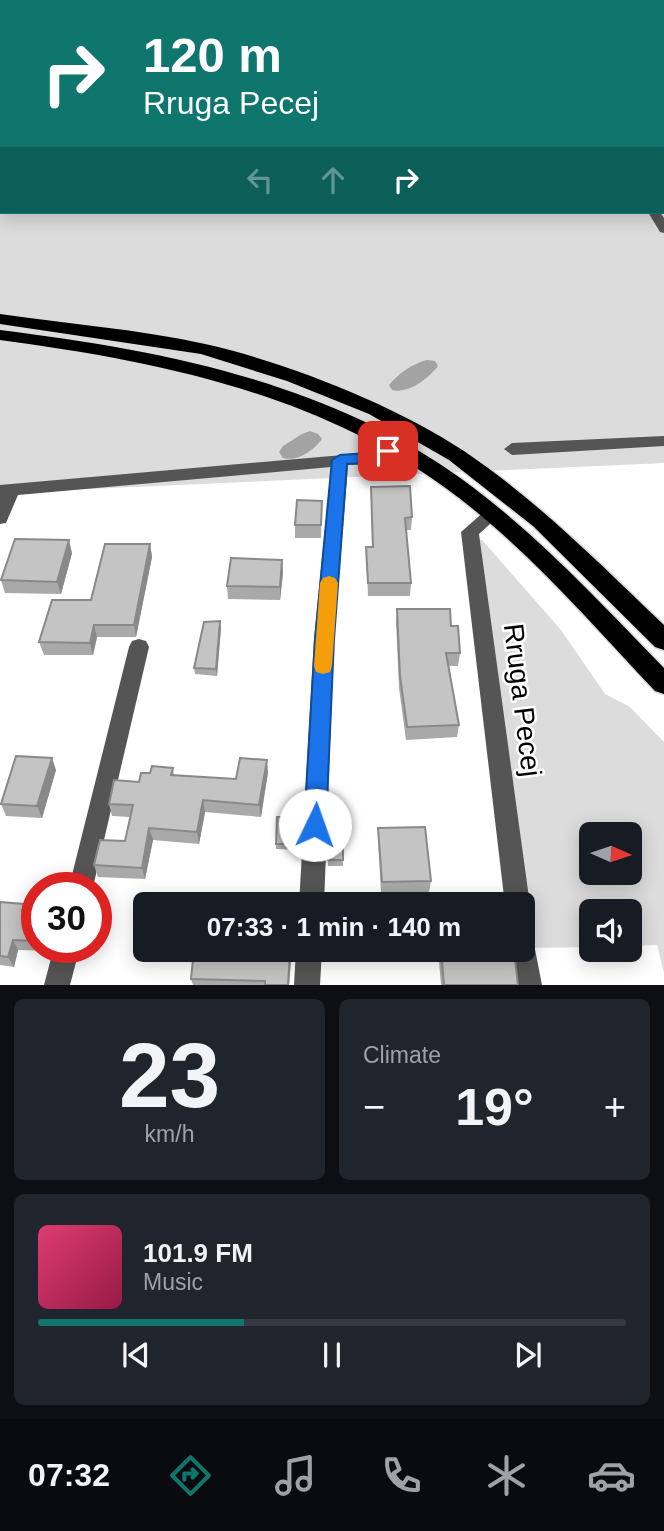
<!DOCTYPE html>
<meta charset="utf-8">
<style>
:root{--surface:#171b24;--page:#20242c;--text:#f1f3f6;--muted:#9ea1a6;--line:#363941;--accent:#0f766e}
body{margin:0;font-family:Arial,sans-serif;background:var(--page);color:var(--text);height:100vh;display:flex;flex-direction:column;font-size:26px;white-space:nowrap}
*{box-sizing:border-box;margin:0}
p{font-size:23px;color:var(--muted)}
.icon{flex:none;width:38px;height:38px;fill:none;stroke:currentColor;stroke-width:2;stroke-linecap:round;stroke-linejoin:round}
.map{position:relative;height:985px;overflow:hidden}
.panel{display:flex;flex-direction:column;gap:14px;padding:14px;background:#0d0f14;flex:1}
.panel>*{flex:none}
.top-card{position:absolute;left:0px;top:0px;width:665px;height:214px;box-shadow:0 4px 18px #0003;background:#0f766e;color:#fff;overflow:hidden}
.needle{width:46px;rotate:93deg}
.fabs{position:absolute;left:579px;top:822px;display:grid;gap:14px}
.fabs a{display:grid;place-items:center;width:63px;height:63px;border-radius:10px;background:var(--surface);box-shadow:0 4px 18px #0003;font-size:35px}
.speed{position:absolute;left:21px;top:872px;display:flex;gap:14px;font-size:35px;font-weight:700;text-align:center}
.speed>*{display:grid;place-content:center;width:91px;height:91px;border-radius:50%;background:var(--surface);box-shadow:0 4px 18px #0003;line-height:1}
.speed .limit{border:10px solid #d22;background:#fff;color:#111}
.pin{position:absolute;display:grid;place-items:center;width:60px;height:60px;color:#fff;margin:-30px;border-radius:14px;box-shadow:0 4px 10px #0006}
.me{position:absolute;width:77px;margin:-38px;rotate:3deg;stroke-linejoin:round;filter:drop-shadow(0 0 5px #0008)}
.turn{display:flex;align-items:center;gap:24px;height:147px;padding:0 28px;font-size:32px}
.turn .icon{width:91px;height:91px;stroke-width:2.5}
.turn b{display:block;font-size:49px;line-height:60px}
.lanes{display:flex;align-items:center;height:66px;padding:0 28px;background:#0003;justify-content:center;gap:35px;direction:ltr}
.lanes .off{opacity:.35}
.big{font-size:52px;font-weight:600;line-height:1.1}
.panel .widget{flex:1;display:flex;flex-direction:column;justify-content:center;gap:10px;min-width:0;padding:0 24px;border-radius:10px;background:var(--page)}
.panel .dial{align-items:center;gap:0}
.dial b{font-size:91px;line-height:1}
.song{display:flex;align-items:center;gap:21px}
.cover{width:84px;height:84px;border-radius:10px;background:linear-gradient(135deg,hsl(340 70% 55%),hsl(340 70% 35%))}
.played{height:7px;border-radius:4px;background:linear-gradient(90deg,var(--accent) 35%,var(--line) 35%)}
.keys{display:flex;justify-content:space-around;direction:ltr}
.heat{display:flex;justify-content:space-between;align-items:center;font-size:38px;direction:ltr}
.panel .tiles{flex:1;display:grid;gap:14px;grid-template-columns:1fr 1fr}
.widget:last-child{grid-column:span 2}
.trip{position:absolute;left:133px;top:892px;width:402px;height:70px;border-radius:10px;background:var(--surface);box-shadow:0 4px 18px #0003;font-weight:600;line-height:70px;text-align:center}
.tab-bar{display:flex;height:112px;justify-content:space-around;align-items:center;background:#090b0e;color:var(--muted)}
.tab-bar .icon{width:49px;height:49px}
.tab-bar .current{color:var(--accent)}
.tab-bar b{font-size:32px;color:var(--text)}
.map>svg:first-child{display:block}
</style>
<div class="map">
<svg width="664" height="985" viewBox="0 0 664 985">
<rect width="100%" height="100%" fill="#fff"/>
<!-- green -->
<g fill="#dcdcdc" fill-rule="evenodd">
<path d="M 0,0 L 664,0 L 664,463 L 0,493 ZM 2,2 L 663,2 L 663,212 L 2,212 Z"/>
<path d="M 475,540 L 482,540 L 490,549 L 561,630 L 605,694 L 630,707 L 664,742 L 664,973 L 657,945 L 630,946 L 630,912 L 592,912 L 591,947 L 527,948 ZM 592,835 L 630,835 L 630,873 L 592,873 Z"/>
</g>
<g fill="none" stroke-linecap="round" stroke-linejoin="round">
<!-- canal -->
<g fill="#a3a3a3" fill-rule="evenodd">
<path d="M 427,360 L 435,361 L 438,366 C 428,379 408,394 392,390 L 389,385 C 397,374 414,363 427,360 Z"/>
<path d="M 310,431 L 318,434 L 322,439 C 313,451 297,462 283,458 L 279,452 L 283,446 L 302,434 Z"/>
</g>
<defs>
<g id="highway">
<path d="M 0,314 C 68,324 138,329 205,344 C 286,362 395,405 464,451 C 538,501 600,564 664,625 L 664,650 L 655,647 L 533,526 L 449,460 L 369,414 L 287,381 L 201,354 L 0,324 Z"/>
<path d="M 0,330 C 161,350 329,382 463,480 C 537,534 600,602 664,668 L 664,694 L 655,691 C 589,621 525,546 447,489 C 316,393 157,361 0,340 Z"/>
</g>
</defs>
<!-- highway casing -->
<use href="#highway" stroke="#dbdbdb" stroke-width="3"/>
<!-- minor -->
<g fill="#555" fill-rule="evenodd">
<polygon points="373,0 381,0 382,2 374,2"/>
<polygon points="515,0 537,0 537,1 513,2"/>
<polygon points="548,0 556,0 557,2 549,2"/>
<rect x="0" y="18" width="2" height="6"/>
<rect x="663" y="38" width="1" height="6"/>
<polygon points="648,212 660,212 664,218 664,233 660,232"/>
<polygon points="664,436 664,446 512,455 504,449 512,443"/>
<polygon points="395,441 403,447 401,451 368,464 348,465 334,639 324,905 299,905 314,639 331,467 18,495 6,523 0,524 0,485 366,453"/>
<polygon points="492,508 498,510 501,514 479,534 530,905 523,915 523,905 505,905 461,532 486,510"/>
<polygon points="139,639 146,641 149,647 93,887 69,887 129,647 132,641"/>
<polygon points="523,930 532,934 542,985 516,985 511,950 523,950"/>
<polygon points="54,947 80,947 70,985 44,985"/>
<polygon points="296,950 322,950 320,985 294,985"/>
</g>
<!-- highway -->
<use href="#highway" fill="#000" fill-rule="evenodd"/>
</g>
<!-- wall -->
<g fill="#a9a9a9">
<polygon points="311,0 354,0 354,1 312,2"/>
<polygon points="371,487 412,517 411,530 406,530 411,583 410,596 368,596 366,547 372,547"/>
<polygon points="322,501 321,538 295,538 295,525"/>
<polygon points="150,544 152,557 136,637 97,637 93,655 44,655 39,642 91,600"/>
<polygon points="72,553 61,594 5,593 1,580"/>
<polygon points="282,560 283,573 280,600 228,599 227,586"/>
<polygon points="397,609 451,626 460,653 458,666 449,666 459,725 457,737 406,740 399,688 396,622"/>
<polygon points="220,621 221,628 217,676 195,674 194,668"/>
<polygon points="173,768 174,775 236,779 268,772 261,817 205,812 199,844 153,840 145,879 98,877 94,865 125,841 130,817 112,816 109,804 139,782"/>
<polygon points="56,770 42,818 6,816 1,804"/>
<polygon points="301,823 299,850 276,849 276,844"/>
<polygon points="329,824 343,824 343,866 328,866"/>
<polygon points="378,828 431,881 429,892 381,893 378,840"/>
<polygon points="0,902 24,904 28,911 37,911 37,947 51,947 50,951 18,950 14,967 0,965"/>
<polygon points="290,950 291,960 289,985 193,985 191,979"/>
<polygon points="438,950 495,950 496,960 518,985 441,985"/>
</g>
<!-- shaded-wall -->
<g fill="#898989">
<polygon points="1,0 7,0 6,2 2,2 2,9 0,12 0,2"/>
<polygon points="69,540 72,553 61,594 57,582"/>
<polygon points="150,544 152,557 136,637 134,625"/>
<polygon points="282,560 283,573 280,600 280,587"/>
<polygon points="220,621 221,628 217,676 216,669"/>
<polygon points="94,625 97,637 93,655 90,643"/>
<polygon points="52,758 56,770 42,818 37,806"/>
<polygon points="267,760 268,772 261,817 259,805"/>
<polygon points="203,800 205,812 199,844 197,832"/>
<polygon points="149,828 153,840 145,879 142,868"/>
<polygon points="13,940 18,950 14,967 8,957"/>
<polygon points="290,950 291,960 289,985 288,985"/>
</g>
<!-- building -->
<g fill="#c4c4c4" stroke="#898989" stroke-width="2">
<polygon points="45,0 108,0 107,2 44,2"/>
<polygon points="209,0 239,0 238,2 209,2"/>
<polygon points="312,0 340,0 340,2 313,2"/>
<polygon points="410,486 412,517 405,518 411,583 368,583 366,547 373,547 371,487"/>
<polygon points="297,500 322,501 321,525 295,525"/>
<polygon points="15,539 69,540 57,582 1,580"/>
<polygon points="105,544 150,544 134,625 94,625 90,643 39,642 52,600 91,600"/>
<polygon points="231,558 282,560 280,587 227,586"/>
<polygon points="397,609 450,609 451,626 458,626 460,653 446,653 459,725 407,727 400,676"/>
<polygon points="220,621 216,669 194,668 204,622"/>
<polygon points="16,756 52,758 37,806 1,804"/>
<polygon points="240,758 267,760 259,805 203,800 197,832 149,828 142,868 94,865 100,840 125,841 133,805 109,804 114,780 139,782 141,773 150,773 152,766 173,768 171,775 236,779"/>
<polygon points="277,817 301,817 299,844 276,844"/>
<polygon points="329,824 343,824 343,860 328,860"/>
<polygon points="425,827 431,881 382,882 378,828"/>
<polygon points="0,902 24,904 22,911 37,911 37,941 13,940 8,957 0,956"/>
<polygon points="194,950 290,950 288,985 265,985 265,981 191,979"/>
<polygon points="441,950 495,950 496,960 515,960 518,985 444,985"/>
</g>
<!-- route -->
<polygon fill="#1a73e8" stroke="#114b97" stroke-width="2" points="388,446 396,451 394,454 368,463 347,464 334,639 326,825 323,832 315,835 308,832 304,825 315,639 332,460 340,455 367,453"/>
<!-- slow -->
<polygon fill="#f59e0b" points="329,576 335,578 338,583 332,666 330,672 323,674 316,672 314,666 320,583 323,578"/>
<g text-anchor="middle" stroke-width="5" stroke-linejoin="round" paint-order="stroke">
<!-- near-street labels -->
<g font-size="28" fill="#000" stroke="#fff">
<text transform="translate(523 700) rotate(83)" y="10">Rruga Pecej</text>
</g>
</g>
</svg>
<div class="fabs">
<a><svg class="needle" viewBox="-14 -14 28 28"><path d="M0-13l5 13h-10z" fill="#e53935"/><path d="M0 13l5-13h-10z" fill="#9ea1a6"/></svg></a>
<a><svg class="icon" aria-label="sound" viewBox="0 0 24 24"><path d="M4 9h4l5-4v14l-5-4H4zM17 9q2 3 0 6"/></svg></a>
</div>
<div class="speed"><div class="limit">30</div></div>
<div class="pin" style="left:388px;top:451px;background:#d93025"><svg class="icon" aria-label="arrive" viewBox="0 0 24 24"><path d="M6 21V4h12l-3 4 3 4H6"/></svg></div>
<svg class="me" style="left:315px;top:825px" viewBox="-20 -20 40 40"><circle r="19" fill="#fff"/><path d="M0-13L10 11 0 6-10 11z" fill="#1a73e8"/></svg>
<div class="trip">07:33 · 1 min · 140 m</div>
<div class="top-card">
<div class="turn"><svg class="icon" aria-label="right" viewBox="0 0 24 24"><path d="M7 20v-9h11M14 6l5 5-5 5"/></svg><div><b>120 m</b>Rruga Pecej</div></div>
<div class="lanes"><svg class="icon off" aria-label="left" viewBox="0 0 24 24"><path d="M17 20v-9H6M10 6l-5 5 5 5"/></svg><svg class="icon off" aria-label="ahead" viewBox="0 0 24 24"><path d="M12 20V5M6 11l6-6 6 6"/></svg><svg class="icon" aria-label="right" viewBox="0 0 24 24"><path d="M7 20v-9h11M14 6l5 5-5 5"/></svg></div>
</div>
</div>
<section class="panel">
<div class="tiles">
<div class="widget dial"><b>23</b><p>km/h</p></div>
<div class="widget"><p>Climate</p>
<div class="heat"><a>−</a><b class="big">19°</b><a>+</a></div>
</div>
<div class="widget">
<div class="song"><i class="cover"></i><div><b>101.9 FM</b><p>Music</p></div></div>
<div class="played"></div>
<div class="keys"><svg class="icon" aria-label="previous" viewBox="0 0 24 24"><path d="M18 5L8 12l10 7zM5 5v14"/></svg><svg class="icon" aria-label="pause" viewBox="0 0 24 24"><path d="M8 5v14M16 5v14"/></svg><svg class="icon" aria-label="next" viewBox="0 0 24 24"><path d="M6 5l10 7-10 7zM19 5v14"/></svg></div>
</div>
</div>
</section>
<nav class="tab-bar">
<b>07:32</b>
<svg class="icon current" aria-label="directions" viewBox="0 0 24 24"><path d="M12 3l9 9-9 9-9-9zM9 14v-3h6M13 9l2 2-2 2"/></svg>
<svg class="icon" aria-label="music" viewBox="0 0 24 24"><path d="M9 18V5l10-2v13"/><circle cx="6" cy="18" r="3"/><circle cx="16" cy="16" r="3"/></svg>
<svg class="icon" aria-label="phone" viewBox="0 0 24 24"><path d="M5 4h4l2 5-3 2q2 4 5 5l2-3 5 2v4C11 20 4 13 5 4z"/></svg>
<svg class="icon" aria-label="climate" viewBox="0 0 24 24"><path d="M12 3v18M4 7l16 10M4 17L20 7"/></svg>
<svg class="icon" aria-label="car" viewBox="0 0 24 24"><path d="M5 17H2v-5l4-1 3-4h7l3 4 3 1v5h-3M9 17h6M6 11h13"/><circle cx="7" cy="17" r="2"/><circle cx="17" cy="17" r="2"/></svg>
</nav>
